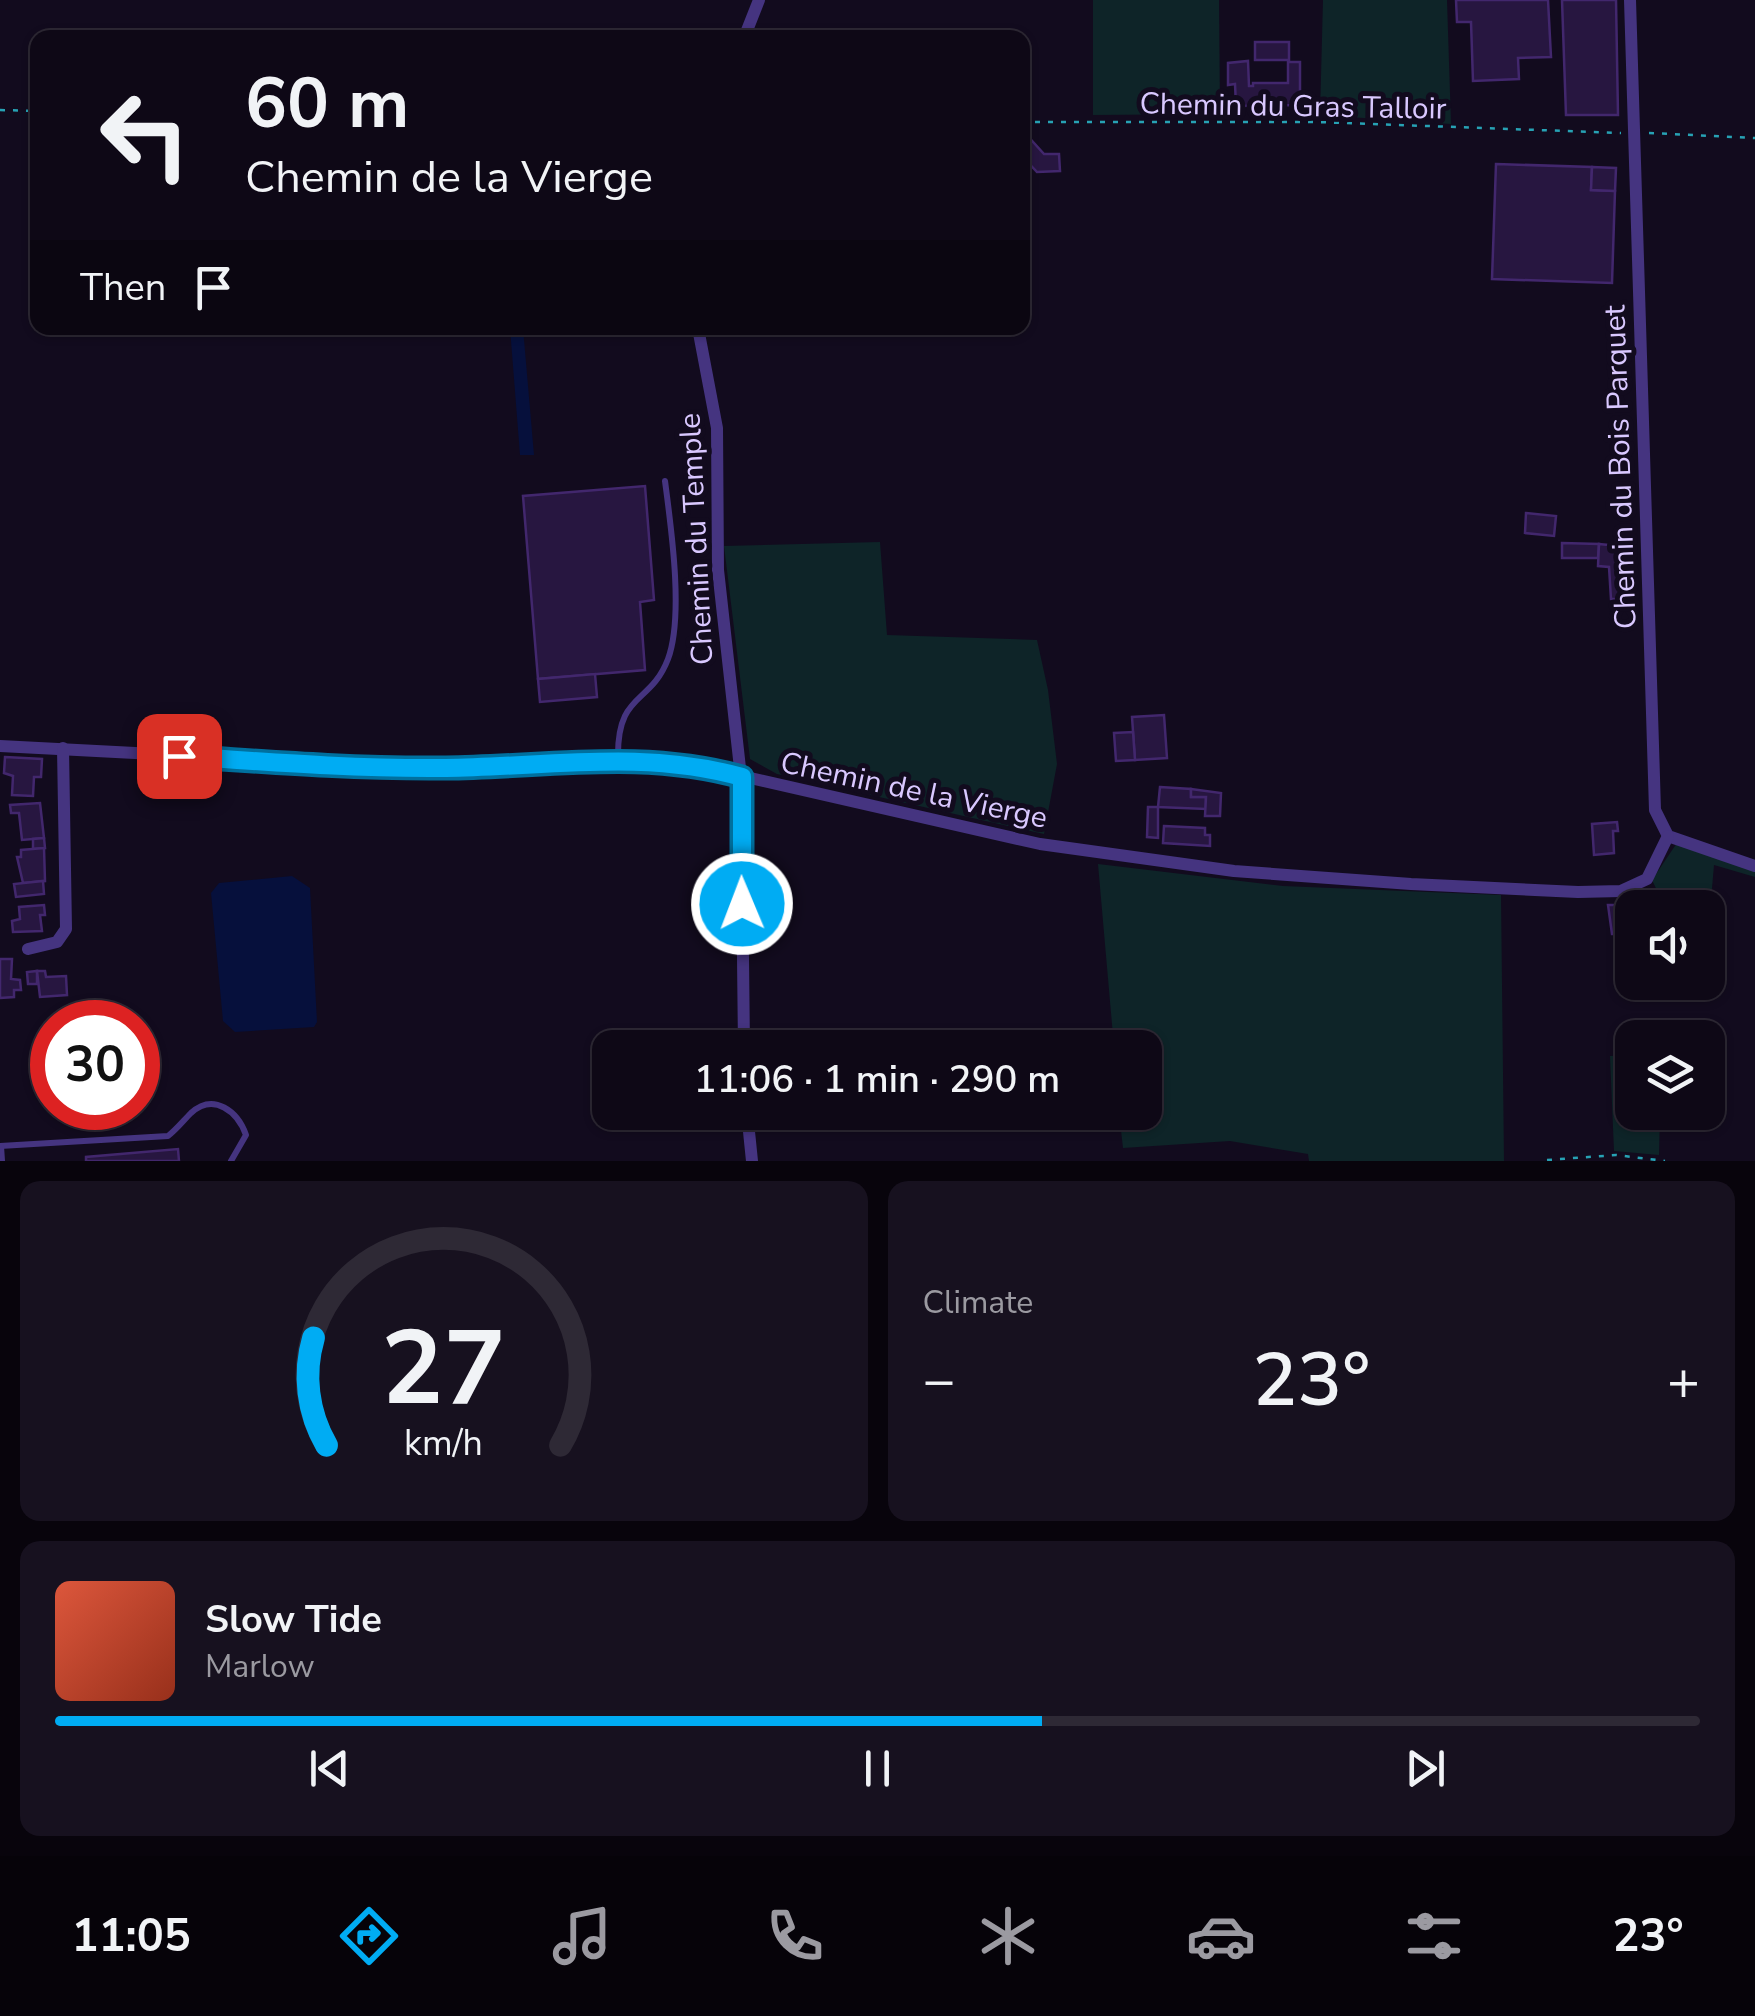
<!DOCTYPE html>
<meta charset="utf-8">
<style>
:root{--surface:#0e0816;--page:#17111f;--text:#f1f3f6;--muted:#9b9aa1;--line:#2e2935;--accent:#00acf3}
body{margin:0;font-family:"Nunito Sans",sans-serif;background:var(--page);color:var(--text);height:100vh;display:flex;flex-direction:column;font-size:38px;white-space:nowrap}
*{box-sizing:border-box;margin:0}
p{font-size:32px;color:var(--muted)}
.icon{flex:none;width:55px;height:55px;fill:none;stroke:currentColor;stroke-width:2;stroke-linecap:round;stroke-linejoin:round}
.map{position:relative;height:1161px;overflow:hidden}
.drawer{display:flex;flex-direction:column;gap:20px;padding:20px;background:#08040c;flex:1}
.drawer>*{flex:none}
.guide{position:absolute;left:30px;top:30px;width:1000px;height:305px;border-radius:20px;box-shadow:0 2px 8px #0004,0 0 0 2px var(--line);background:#0e0816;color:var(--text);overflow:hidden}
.controls{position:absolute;left:1615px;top:890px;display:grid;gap:20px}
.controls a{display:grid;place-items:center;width:110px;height:110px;border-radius:20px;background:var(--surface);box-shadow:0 2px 8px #0004,0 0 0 2px var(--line);font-size:50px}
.speed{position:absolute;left:30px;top:1000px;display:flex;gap:20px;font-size:50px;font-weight:700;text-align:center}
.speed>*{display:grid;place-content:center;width:130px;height:130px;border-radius:50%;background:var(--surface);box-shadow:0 2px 8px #0004,0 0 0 2px var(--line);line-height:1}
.speed .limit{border:15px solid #d22;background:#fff;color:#111}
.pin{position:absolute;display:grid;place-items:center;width:85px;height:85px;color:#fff;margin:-42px;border-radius:20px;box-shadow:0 5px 15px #0006}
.me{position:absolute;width:110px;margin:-55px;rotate:359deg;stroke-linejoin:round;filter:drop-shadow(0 0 8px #0008)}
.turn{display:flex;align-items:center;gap:35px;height:210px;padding:0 50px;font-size:45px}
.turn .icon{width:130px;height:130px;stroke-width:2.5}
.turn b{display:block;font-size:70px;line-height:85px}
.then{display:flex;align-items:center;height:95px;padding:0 50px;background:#0003;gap:20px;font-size:38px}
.big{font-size:75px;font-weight:600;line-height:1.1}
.drawer .widget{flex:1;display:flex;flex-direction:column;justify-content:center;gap:15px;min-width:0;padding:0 35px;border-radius:20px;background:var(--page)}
.drawer .dial{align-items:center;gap:0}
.dial svg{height:260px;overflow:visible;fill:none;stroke:var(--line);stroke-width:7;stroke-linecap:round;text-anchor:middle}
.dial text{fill:var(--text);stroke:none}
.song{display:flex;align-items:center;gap:30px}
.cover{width:120px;height:120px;border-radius:15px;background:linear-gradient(135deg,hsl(10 70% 55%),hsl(10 70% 35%))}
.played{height:10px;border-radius:5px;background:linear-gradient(90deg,var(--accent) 60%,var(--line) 60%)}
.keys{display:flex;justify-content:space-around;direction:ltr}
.heat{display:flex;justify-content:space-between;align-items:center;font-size:55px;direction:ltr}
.drawer .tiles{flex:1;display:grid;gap:20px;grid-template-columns:1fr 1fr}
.widget:last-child{grid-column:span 2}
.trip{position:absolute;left:592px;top:1030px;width:570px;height:100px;border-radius:20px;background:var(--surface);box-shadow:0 2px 8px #0004,0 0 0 2px var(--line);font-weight:600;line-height:100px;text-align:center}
.tabs{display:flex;height:160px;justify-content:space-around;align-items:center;background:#060309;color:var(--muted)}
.tabs .icon{width:70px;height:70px}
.tabs .current{color:var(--accent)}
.tabs b{font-size:45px;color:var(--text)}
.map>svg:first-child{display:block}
</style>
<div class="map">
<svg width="1755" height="1161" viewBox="0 0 1755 1161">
<rect width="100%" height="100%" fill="#120b1e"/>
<!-- green -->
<g fill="#0e2428">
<polygon points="1093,0 1219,0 1220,114 1093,115"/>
<polygon points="1323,0 1447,0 1451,124 1320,115"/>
<polygon points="880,542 887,635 1037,640 1048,690 1057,764 1044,834 777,774 750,759 724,546"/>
<polygon points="1681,837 1755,860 1755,877 1714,865 1711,900 1702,907 1665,907 1652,880"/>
<polygon points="1098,864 1283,886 1501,895 1504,1161 1309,1161 1308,1154 1230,1141 1123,1148 1119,1113 1145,1112 1145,1048 1114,1047"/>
<polygon points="1632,1055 1632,1112 1660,1113 1659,1155 1614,1151 1610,1056"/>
</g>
<!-- water -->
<g fill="#06103c">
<polygon points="510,328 523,328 534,455 520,455"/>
<polygon points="292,876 310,888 317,1022 314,1027 235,1032 223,1021 211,893 219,883"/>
</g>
<!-- building -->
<g fill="#271640" stroke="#42276d" stroke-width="2.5">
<polygon points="1456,0 1548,0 1551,57 1518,58 1519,79 1473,81 1471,22 1457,22"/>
<polygon points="1562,0 1616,0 1618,115 1566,115"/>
<rect x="1255" y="42" width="34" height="18"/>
<polygon points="1248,61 1249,86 1253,86 1253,83 1288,83 1288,62 1300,62 1300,105 1236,106 1235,84 1228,85 1228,63"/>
<polygon points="1025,133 1044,154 1059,154 1060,171 1037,172 1022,156 1022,136"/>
<polygon points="1496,164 1592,167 1591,190 1615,191 1612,283 1492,279"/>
<polygon points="1592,167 1616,168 1615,191 1591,190"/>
<polygon points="645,486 654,600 640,602 645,670 538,679 523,496"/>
<polygon points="1526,513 1556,516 1554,536 1525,533"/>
<polygon points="1562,543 1599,544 1598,558 1562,558"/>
<polygon points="1599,544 1628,547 1631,599 1611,599 1609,567 1598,566"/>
<polygon points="595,674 597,697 540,702 538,679"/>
<polygon points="1164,715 1167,758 1135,760 1132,717"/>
<polygon points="1133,732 1135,760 1116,761 1114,733"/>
<polygon points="5,757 42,759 41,777 34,777 33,796 12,795 13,776 4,773"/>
<polygon points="1160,787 1191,789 1191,797 1206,797 1206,809 1158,807"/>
<polygon points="1191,789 1221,793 1220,816 1205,816 1206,797 1191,797"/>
<polygon points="40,803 44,838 22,840 19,813 11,813 10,805"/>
<polygon points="1148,807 1158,807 1158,838 1147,837"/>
<polygon points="1617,822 1618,831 1613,831 1614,853 1594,855 1592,824"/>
<polygon points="1164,826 1205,828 1205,835 1210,835 1210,846 1163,843"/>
<polygon points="44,838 45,848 33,849 33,839"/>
<polygon points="44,848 45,881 23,883 17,857 21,857 21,850"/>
<polygon points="43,881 44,894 16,897 14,884"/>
<polygon points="44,905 45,915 40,915 42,931 13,932 12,921 20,919 19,907"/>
<polygon points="1608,905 1621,905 1621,911 1632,911 1632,934 1612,934"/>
<polygon points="0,959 12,959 11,979 20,980 21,990 14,990 14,997 0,998"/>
<polygon points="37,971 37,984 28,984 27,972"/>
<polygon points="37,971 45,971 46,977 66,976 67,995 40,997"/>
<polygon points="178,1149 179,1161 86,1161 86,1157"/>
</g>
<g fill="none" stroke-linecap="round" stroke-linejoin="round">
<!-- path -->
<g stroke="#27a2b4" stroke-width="2.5" stroke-dasharray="5 8" stroke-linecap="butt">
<polyline points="0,110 38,111"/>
<polyline points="1022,122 1316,122 1621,133"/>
<polyline points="1649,133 1755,138"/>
<polyline points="1547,1160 1616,1155 1665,1161"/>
</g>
<!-- lane -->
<g stroke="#453480" stroke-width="6">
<path d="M 618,758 C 617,691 650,706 668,659 C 684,616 671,527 665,481"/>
<path d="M 0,1146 L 168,1136 C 177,1129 183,1121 191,1113 C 214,1092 238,1112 246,1135 L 231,1161"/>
<polyline points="1,1146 2,1161"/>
</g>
<!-- street -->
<g stroke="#453480" stroke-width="12">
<polyline points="1630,0 1655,810 1668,836 1755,866"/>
<polyline points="744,38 759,0"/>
<polyline points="698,328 717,428 718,570 741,777 744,1048"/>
<polyline points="0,746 423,768 594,759 652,761 724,772 1040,844 1234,871 1411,884 1578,892 1621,891 1647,879 1668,836"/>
<polyline points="28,949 57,942 66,929 63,748"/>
<polyline points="747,1112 752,1161"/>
</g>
</g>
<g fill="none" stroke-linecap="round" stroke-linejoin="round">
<defs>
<path id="route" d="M 179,756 C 268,762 357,769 446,768 C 546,767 643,749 742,777 L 742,904"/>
</defs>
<!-- route casing -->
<use href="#route" stroke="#00709e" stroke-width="25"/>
<!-- route -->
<use href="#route" stroke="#00acf3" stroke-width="18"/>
</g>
<g text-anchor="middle" stroke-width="10" stroke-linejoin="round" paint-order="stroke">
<!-- street labels -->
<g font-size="30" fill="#d9c8ff" stroke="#120b1e">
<text transform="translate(1293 106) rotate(1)" y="10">Chemin du Gras Talloir</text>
<text transform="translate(1620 467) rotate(-92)" y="10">Chemin du Bois Parquet</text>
<text transform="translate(696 539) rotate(-93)" y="10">Chemin du Temple</text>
<text transform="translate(914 790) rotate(12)" y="10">Chemin de la Vierge</text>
</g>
</g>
</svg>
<div class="controls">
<a><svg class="icon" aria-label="sound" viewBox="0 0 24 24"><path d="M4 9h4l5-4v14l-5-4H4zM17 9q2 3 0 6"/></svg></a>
<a><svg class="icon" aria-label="layers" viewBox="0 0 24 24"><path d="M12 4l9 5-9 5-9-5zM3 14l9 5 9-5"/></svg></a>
</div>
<div class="speed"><div class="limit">30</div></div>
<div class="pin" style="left:179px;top:756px;background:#d93025"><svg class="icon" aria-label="arrive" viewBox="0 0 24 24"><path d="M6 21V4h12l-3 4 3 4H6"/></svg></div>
<svg class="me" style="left:742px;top:904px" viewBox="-20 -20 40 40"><circle r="17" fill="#00acf3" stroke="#fff" stroke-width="3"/><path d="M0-11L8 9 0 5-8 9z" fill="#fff"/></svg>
<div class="trip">11:06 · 1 min · 290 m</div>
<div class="guide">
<div class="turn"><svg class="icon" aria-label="left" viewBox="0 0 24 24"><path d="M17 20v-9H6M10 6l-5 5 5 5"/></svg><div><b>60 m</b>Chemin de la Vierge</div></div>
<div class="then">Then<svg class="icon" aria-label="arrive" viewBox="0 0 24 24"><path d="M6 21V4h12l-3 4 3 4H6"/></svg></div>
</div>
</div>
<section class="drawer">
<div class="tiles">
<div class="widget dial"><svg viewBox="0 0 100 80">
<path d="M14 69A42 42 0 1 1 86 69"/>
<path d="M14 69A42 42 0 0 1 10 36" stroke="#00acf3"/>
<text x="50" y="56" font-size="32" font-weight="700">27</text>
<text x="50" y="72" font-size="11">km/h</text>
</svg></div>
<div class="widget"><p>Climate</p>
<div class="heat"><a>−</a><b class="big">23°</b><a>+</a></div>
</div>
<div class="widget">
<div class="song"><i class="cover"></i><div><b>Slow Tide</b><p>Marlow</p></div></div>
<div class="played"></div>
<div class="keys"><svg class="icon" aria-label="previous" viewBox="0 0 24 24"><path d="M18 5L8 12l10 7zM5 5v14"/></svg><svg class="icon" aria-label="pause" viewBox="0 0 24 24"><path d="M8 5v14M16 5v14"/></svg><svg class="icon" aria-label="next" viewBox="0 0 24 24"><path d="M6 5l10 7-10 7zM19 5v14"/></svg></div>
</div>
</div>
</section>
<nav class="tabs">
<b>11:05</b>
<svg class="icon current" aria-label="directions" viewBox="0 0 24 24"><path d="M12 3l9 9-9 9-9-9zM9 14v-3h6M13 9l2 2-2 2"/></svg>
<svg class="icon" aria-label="music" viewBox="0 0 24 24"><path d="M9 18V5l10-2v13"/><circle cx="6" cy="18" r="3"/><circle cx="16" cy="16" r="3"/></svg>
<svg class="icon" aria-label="phone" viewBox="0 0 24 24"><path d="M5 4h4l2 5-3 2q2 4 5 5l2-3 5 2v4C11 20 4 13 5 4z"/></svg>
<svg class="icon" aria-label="climate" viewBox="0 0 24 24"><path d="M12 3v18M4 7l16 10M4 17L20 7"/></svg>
<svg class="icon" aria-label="car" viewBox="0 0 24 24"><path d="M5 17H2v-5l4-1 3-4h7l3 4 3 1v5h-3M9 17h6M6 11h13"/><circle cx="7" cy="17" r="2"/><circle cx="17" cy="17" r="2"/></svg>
<svg class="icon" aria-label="filters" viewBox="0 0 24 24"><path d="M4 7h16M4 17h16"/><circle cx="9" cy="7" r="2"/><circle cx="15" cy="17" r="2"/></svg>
<b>23°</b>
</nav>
